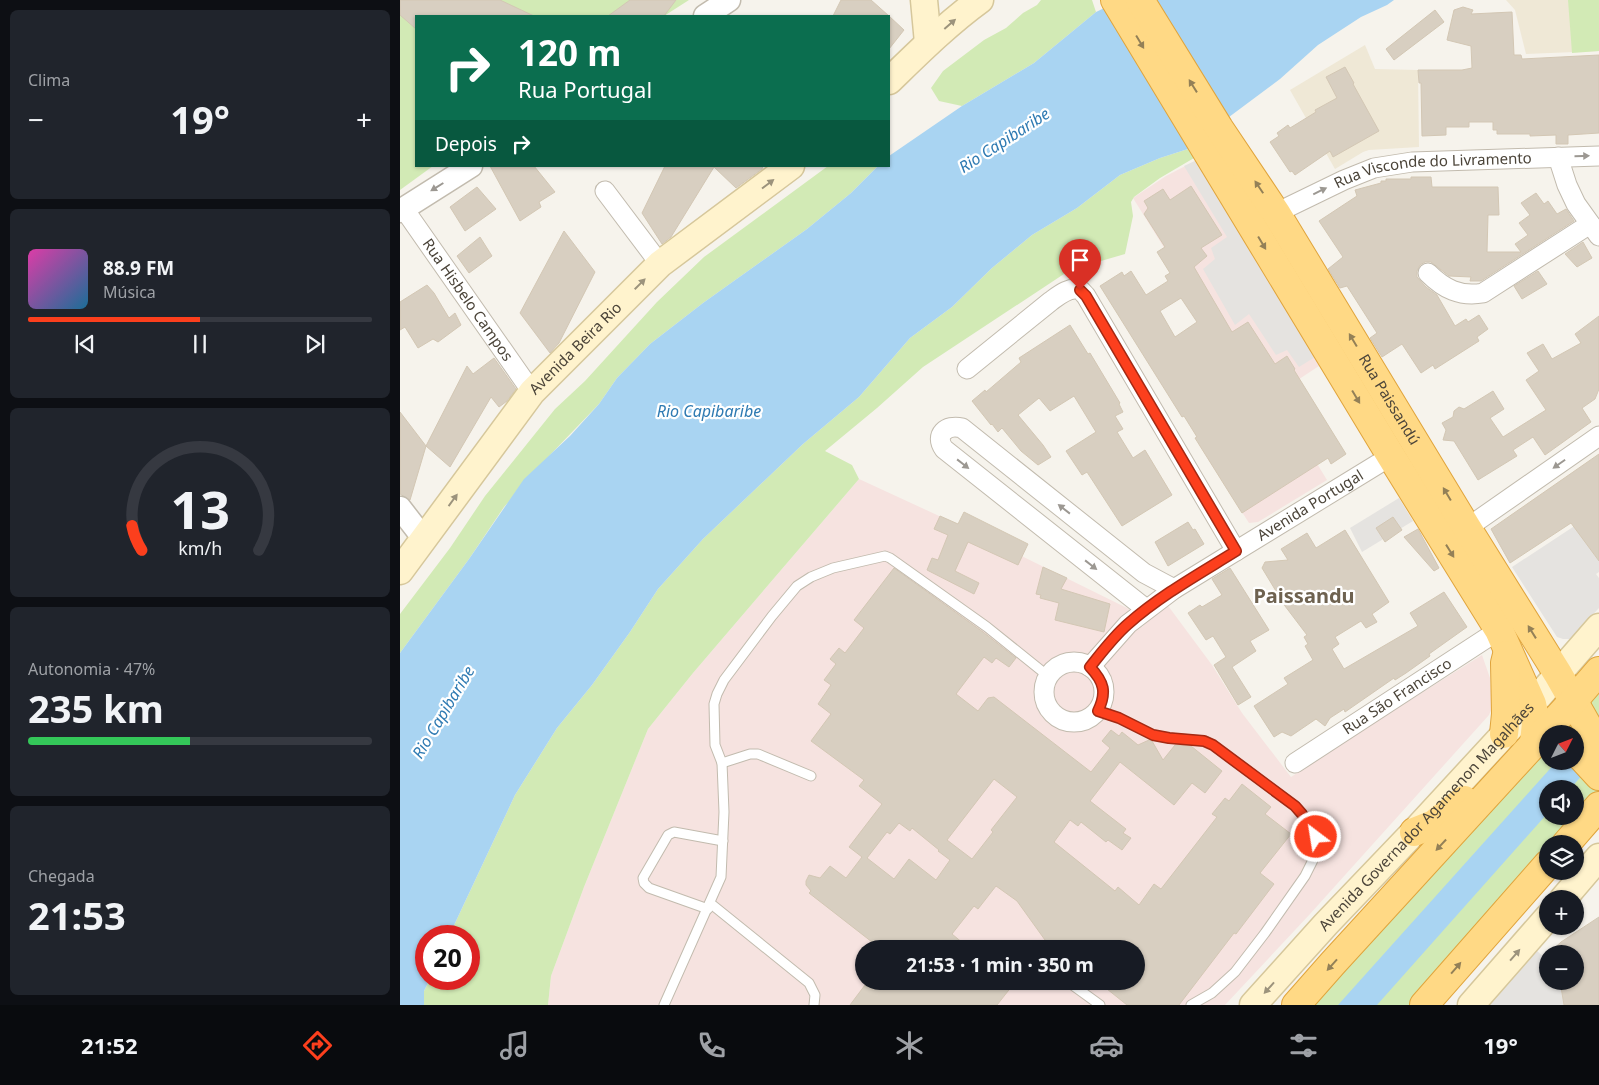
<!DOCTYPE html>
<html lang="pt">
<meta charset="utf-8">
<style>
:root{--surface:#171b24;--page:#20242c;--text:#f1f3f6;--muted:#9ea1a6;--line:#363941;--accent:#fc3f1d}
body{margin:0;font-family:"Noto Sans",sans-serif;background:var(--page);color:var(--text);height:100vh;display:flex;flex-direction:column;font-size:19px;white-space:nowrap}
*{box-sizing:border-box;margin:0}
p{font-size:16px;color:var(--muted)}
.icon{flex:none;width:28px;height:28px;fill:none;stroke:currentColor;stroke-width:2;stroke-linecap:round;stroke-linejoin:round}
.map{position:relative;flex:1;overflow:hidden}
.details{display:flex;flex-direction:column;gap:10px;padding:10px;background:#0d0f14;width:400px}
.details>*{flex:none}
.banner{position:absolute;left:15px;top:15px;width:475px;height:152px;border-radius:0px;box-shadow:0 1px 4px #0004;background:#0b6e4f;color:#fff;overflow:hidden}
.needle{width:32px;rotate:48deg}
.tools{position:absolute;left:1139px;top:725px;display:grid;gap:10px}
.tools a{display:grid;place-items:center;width:45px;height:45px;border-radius:50%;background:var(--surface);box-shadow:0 1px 4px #0004;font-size:25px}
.speed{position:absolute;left:15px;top:925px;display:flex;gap:10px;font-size:25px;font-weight:700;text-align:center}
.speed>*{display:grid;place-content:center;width:65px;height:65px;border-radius:50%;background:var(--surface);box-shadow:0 1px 4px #0004;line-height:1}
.speed .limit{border:8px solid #d22;background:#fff;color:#111}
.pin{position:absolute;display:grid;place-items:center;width:42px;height:42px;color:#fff;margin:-51px -21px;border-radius:50% 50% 50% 0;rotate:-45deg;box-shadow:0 0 5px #0007}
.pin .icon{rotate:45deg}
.me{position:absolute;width:55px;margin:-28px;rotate:329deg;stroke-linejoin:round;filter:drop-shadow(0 0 4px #0008)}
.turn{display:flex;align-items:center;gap:18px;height:105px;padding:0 20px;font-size:22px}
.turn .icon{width:65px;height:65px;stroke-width:2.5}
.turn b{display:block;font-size:35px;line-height:42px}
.then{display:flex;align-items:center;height:48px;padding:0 20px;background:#0003;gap:10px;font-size:19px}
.big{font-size:38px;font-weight:700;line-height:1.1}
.details .tile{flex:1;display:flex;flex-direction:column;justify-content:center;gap:8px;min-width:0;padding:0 18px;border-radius:8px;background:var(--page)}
.details .dial{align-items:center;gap:0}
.dial svg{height:130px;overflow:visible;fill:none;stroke:var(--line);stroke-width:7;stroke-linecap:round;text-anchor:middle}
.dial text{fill:var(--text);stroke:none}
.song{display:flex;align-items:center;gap:15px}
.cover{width:60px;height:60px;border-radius:8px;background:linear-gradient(135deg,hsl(320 70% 55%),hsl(200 70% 35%))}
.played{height:5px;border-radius:2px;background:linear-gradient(90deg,var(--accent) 50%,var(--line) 50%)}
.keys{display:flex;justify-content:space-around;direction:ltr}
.heat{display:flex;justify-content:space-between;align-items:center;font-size:28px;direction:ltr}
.charge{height:8px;border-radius:4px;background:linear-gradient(90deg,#34c759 47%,var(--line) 0)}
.trip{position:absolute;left:455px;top:940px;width:290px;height:50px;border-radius:25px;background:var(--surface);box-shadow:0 1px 4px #0004;font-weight:700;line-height:50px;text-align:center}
.tabs{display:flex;height:80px;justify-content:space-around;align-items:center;background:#090b0e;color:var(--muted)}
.tabs .icon{width:35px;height:35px}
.tabs .current{color:var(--accent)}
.tabs b{font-size:22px;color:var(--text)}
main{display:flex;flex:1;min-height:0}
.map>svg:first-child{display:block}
</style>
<main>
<section class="details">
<div class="tile"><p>Clima</p>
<div class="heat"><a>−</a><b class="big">19°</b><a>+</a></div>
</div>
<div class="tile">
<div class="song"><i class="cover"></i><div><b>88.9 FM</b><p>Música</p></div></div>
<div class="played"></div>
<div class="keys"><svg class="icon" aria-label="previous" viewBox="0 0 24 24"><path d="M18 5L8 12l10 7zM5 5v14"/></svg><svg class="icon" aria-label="pause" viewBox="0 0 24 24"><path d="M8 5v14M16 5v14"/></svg><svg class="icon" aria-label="next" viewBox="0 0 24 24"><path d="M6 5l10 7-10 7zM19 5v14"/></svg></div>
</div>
<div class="tile dial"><svg viewBox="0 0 100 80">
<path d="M14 69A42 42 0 1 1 86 69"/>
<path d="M14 69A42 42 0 0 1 8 54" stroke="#fc3f1d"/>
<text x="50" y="56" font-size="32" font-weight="700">13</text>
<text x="50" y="72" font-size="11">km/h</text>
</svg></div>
<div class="tile"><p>Autonomia · 47%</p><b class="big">235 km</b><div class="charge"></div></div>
<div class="tile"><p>Chegada</p><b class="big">21:53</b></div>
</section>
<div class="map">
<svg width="1199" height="1005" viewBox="0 0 1199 1005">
<rect width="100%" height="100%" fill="#f6f3ec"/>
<!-- education -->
<g fill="#efe8d6">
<polygon points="1106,0 1199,0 1199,51 1126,54 1115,10"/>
<polygon points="965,45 975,69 1018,70 1019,147 969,150 963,152 935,169 890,90"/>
</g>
<!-- medical -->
<g fill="#f6e3e0" fill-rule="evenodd">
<polygon points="797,160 922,364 875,395 927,480 858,522 849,523 799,445 861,403 733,198 766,176"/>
<path d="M 459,479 L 563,527 L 729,609 L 725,620 L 737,620 L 742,627 L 766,603 L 812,665 L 842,713 L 891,777 L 972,724 L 1082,655 L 1090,678 L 1092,708 L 1089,715 L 910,914 L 825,1005 L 148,1005 L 151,976 L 184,887 L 248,729 L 293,673 ZM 464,949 L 736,949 L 736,981 L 464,981 Z"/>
</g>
<!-- green -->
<g fill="#d2eab5" fill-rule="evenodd">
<polygon points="0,0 289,0 264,16 16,16 16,166 33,166 0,190"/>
<polygon points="641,0 692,0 696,12 634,63 562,106 539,101 531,88 543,71 584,40 606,28 623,13 637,5"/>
<polygon points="1168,0 1199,0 1199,51 1172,53"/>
<polygon points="788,149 794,158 760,178 734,197 731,202 733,216 725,254 670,270 523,367 477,408 425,451 452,465 459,479 293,673 248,729 184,887 151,976 148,1005 24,1005 24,991 30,979 69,979 69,936 49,936 115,795 157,728 192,685 230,632 258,589 303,539 403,444 459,397 510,338 552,307 592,268 632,235 677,208 720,175 760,158"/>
<polygon points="428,166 478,166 451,193 407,229 303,303 250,344 217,378 199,404 150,455 104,507 69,559 0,653 0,614 50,548 85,496 155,409 185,381 257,302 304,257"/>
<path d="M 1199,671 L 1199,806 L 1165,844 L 1148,844 L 1147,863 L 1019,1005 L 896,1005 ZM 1148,734 L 1175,734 L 1175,761 L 1148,761 ZM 1148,789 L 1175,789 L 1175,816 L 1148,816 Z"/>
</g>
<!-- parking -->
<g fill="#e5e3e0">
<polygon points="797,160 915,357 899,367 887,350 876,355 849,314 835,325 803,269 815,259 811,248 827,237 784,166"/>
<polygon points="999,498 1013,521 962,552 950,528"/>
<polygon points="1176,525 1195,556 1199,554 1199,572 1196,574 1199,578 1199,608 1170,639 1163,639 1157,637 1112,567"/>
<polygon points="1135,949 1147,960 1148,981 1160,981 1164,1005 1084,1005"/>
</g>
<!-- water -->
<g fill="#a9d4f2">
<polygon points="721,0 994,0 987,5 961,17 918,45 880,79 825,120 788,149 760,158 720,175 677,208 632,235 592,268 552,307 510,338 459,397 403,444 303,539 258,589 230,632 192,685 157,728 115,795 49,936 26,936 26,979 30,979 24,991 24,1005 0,1005 0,653 69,559 124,479 170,436 199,404 217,378 250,344 303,303 407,229 451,193 478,166 489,166 489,156 562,106 634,63 696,12"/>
<polygon points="1199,714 1199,756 1170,789 1148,789 1147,814 977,1005 938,1005 1157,761 1175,761 1175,741"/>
</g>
<!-- building -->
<g fill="#d8cfc1" stroke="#d3c7b4" fill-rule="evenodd">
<polygon points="0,0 100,0 134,16 16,16 16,29 0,15"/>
<polygon points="230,0 276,0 264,16 208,16"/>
<polygon points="441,0 471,0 489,16 433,16"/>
<polygon points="1063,7 1073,10 1071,14 1112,12 1114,55 1121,55 1122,59 1199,55 1199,133 1168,135 1168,144 1156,144 1156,135 1130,136 1130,134 1097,134 1097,130 1093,130 1093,122 1069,122 1069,127 1046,127 1046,135 1022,136 1021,83 1019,83 1018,70 1062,70 1072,68 1071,46 1047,40 1054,10"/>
<polygon points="1035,10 1044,22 994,60 986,49"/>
<polygon points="489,16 504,30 489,49"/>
<polygon points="945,67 954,83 953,84 979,131 933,157 930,151 895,175 892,171 890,172 870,142 879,136 877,133 888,125 890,128 916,112 915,110 937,98 926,77"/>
<polygon points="90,166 134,166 155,192 139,202 141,207 120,221"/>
<polygon points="265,166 363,166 362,169 336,188 314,167 271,237 262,244 242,213"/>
<polygon points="1011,177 1031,177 1032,187 1098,187 1099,215 1088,215 1087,252 1121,252 1115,244 1128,235 1119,223 1130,215 1121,203 1136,193 1144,204 1148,201 1157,214 1166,209 1174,221 1081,281 1070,281 1071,277 1049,276 1031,262 1025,262 1020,265 1017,271 1017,277 1026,287 1037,295 1055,326 1066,319 1068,322 1079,315 1088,329 1077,337 1079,341 1035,369 1033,365 1021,373 1002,344 982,357 970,338 977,333 947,286 940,288 928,269 943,257 919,221 957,196 955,190 981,183 981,181 986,181 986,179 1011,179"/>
<path d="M 791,186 L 822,235 L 801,248 L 807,256 L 794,267 L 832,332 L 848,322 L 875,364 L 887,356 L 895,369 L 894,370 L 946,454 L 931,464 L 928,458 L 842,513 L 795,438 L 797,437 L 784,416 L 782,417 L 700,286 L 722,272 L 724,276 L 731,271 L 746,295 L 768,281 L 765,276 L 770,273 L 757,252 L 765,247 L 744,214 L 748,208 L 744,201 L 763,189 L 770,200 ZM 781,298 L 797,322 L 775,337 L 760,311 Z"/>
<polygon points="77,187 96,209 65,231 50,207"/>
<polygon points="164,231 195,272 159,343 150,353 120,313"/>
<polygon points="80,237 92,256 69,273 57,256"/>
<polygon points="1183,242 1192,258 1177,267 1165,254"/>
<polygon points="1138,271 1147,284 1122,299 1114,286"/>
<polygon points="27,285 34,293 49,318 55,313 61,325 38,342 33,339 18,348 5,327 0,330 0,302"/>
<polygon points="1199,316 1199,389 1195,399 1182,408 1191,422 1145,455 1133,437 1113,450 1117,456 1078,480 1054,441 1043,440 1046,430 1042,423 1053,417 1054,411 1059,407 1064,409 1093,391 1104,409 1090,418 1103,437 1146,410 1126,380 1139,371 1127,353 1143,344 1152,359 1181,343 1175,334"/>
<polygon points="670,325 688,354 690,353 720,403 719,404 723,412 715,416 723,429 717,432 733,458 745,450 772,495 722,526 687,472 682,475 666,451 696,432 674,396 650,411 639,398 618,415 643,445 651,457 638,465 621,451 602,428 598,432 592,424 591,425 572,401 585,390 586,392 621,362 619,358"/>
<polygon points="94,358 116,389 107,401 99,407 91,397 50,467 26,446 67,366 73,374"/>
<polygon points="0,412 26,446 10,500 0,494"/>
<polygon points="1199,454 1199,561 1171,523 1110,563 1091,529"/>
<polygon points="564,512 628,544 618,565 568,542 555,571 579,583 574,594 527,570 532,558 538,560 548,535 534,529 540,516 558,524"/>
<polygon points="993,517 1002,530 985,542 976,528"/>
<polygon points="788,522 793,530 795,529 804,544 768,566 755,542"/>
<polygon points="1018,529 1039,568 1034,571 1004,537"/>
<polygon points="945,530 989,602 972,614 977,622 966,628 961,621 935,637 939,644 932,649 944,669 1018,626 1010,613 1044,592 1067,627 1029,654 1030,656 1006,673 995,680 994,678 945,712 944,709 930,718 925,726 916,719 891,736 882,732 874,737 854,706 888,684 884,678 913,660 905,646 908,644 904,637 907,635 885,606 862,568 865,562 888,560 881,549 907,533 916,548"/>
<polygon points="643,567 667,578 661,589 710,604 704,632 655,620 659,603 640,598 641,595 636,594"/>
<path d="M 494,568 L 583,632 L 616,658 L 609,667 L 596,658 L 592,663 L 584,657 L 556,694 L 578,711 L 588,698 L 594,697 L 691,772 L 710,748 L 702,741 L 711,730 L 719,736 L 722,732 L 738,745 L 749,740 L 752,741 L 763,760 L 775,745 L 791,746 L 822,771 L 805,793 L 792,783 L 774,805 L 720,762 L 690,801 L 726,829 L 723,833 L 731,838 L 722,850 L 708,840 L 706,842 L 681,822 L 678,826 L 670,820 L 654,842 L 715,891 L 718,887 L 739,905 L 754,884 L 761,889 L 817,817 L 812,814 L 825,798 L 829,801 L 842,784 L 871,807 L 865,814 L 891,834 L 860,873 L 874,884 L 836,934 L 834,933 L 779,1005 L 727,1005 L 697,981 L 736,981 L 736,949 L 656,949 L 645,940 L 617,901 L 596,886 L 578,909 L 574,906 L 552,934 L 570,949 L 481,949 L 409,893 L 411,891 L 406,885 L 406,881 L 409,875 L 420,878 L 430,866 L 446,878 L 462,857 L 449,847 L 482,804 L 459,786 L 464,780 L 411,741 L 431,714 L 418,704 L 431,685 L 424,680 L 436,664 L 430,659 L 439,648 L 445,653 L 464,628 L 454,620 ZM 594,779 L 617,797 L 591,830 L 593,832 L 572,859 L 547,840 ZM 499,823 L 510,831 L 512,828 L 539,850 L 538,851 L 550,860 L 536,880 L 509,859 L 494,879 L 467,858 L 487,832 L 490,834 Z"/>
<polygon points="830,568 869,630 850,641 856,651 832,667 851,697 838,705 814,665 826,657 813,636 806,640 788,613 800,605 802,607 822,595 812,579"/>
<polygon points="1199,917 1199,1005 1164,1005 1160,981 1175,981 1175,954 1148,954 1161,942"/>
<polygon points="468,981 616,981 597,1005 450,1005"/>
</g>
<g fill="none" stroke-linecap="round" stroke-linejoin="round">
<defs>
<g id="service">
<polyline points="697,711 719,718 753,735 769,738 805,741 813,745 895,806 902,814 916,837 915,856 905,876 865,933 835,972 812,993 791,1005"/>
<polyline points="322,763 350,754 358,754 411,776"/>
<polyline points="310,903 409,983 415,995 414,1005"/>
<polyline points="308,909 249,888 244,883 243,878 268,835 274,832 323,841"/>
<polyline points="667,981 700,1005"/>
<polyline points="264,1005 321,877 324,812 322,763 315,745 314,704 317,694 324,680 372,616 397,586 411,577 433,568 485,556 490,558 587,627 648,676"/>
</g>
<g id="minor">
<polyline points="1158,157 1167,185 1176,204 1199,236"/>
<polyline points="205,191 260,264"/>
<path id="s1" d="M 4,209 L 132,392"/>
<path id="s2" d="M 876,213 L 944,180 L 974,168 L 1012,162 L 1199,156"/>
<path d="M 1028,273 C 1044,289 1060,297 1083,293 L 1190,224"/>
<path d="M 567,369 L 651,301 C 658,296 670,286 680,290 C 682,291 684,294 686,296 L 836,551"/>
<polyline points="1067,528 1199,436"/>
<path d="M 746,609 L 544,449 C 534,435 546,424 562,428 L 744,573 L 774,589"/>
<circle cx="674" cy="692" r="30"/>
<path id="s3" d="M 690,667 L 728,624 L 774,589 L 991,456"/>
<path id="s4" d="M 895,763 L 1099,630"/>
</g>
<g id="tertiary">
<polyline points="305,16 329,0"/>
<polyline points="0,211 71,166"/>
<polyline points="0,508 24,539"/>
</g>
<g id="secondary">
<polyline points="524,0 528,43"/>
<path d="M 489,81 C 518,53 547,24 580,0"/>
<path id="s5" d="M 0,571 L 132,392 L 260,264 L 391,166"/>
<polyline points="1163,899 1199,857"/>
<path id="s6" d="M 853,1005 L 926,924 L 1014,832 L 1132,704 L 1199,627"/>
<polyline points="1071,1005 1148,917"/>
</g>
<g id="trunk">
<polyline points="715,0 991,456 1099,630 1132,704 1136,723 1134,743"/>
<path id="s7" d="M 740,0 L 819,128 L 876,213 L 1067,528 L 1158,674 L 1199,746"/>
<polyline points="1104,734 1106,714 1105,663 1107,655"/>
<polyline points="1175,750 1199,776"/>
<polyline points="1014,832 1034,824 1064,800"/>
<polyline points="1166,844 1199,806"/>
<polyline points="896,1005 933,963 1174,700 1199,671"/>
<polyline points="1024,1005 1148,864"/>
</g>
</defs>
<!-- service casing -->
<use href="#service" stroke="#c2bbae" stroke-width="11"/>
<!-- minor casing -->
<use href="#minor" stroke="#c2bbae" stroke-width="21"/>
<!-- tertiary casing -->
<use href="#tertiary" stroke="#c2bbae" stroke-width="25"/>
<!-- secondary casing -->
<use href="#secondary" stroke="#d6c79b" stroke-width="29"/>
<!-- trunk casing -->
<use href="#trunk" stroke="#e0a43c" stroke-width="30"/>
<!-- service -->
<use href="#service" stroke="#fff" stroke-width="9"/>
<!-- minor -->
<use href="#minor" stroke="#fff" stroke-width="19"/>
<!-- tertiary -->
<use href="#tertiary" stroke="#fff" stroke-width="22"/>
<!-- secondary -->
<use href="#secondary" stroke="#fff3cd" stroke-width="26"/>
<!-- trunk -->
<use href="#trunk" stroke="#ffd985" stroke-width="28"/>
</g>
<!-- one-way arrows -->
<defs><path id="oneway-solid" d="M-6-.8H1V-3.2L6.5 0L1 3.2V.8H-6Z" transform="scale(1.25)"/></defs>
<g fill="#9c937c">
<use href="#oneway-solid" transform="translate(550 24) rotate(-41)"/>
<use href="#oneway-solid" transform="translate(368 184) rotate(-37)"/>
<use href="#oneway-solid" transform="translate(240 284) rotate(-45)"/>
<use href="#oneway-solid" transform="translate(53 500) rotate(-54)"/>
<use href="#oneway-solid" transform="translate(1115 955) rotate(-49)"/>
<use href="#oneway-solid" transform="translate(869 988) rotate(132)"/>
</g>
<g fill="#938057">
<use href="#oneway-solid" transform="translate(740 42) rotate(59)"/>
<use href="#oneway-solid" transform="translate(793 86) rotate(-122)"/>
<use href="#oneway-solid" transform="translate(859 187) rotate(-124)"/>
<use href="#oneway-solid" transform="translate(862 243) rotate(59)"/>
<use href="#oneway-solid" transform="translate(953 340) rotate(-121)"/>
<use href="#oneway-solid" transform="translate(956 397) rotate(59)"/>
<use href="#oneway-solid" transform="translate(1047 494) rotate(-121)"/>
<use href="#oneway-solid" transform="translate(1050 551) rotate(58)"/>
<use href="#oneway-solid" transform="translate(1132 632) rotate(-122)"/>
<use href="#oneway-solid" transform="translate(1041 845) rotate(133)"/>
<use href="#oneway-solid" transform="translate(932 965) rotate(132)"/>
<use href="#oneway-solid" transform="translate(1056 968) rotate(-49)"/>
</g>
<g fill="#9c9892">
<use href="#oneway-solid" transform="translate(1182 156) rotate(-1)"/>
<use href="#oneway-solid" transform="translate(37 187) rotate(148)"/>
<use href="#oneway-solid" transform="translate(920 191) rotate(-26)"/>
<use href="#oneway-solid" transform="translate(563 464) rotate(38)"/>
<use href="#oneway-solid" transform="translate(1159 464) rotate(145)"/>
<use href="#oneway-solid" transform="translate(664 509) rotate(-142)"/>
<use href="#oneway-solid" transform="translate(691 565) rotate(38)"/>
</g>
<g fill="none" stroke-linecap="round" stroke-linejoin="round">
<defs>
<path id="route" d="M 680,290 L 686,296 L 836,551 C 799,574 761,595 728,624 C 714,636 702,652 690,667 C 704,682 707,692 698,711 L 719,718 L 753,735 L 769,738 L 804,741 L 813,745 L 895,806 L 902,814 L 916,837"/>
</defs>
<!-- route casing -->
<use href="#route" stroke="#a42913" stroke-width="12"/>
<!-- route -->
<use href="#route" stroke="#fc3f1d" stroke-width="9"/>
</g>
<g text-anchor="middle" stroke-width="4.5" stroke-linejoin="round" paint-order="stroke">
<!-- street labels -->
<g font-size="15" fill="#4b4439" stroke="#fff">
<text dy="5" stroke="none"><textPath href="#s2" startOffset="166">Rua Visconde do Livramento</textPath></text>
<text dy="5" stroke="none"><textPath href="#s1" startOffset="111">Rua Hisbelo Campos</textPath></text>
<text dy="5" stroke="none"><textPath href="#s5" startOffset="284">Avenida Beira Rio</textPath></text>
<text dy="5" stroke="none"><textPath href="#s7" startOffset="471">Rua Paissandú</textPath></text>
<text dy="5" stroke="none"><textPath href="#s3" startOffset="275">Avenida Portugal</textPath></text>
<text dy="5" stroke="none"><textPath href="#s4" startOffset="122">Rua São Francisco</textPath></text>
<text dy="5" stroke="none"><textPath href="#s6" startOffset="256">Avenida Governador Agamenon Magalhães</textPath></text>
</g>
<!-- water labels -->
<g font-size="16" font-style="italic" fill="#2e7ab2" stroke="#fff">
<text transform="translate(604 140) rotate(-33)" y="6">Rio Capibaribe</text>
<text x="309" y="417">Rio Capibaribe</text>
<text transform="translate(43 712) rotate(-59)" y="6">Rio Capibaribe</text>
</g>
<!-- district labels -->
<g font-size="20" font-weight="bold" fill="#6e6250" stroke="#fff">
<text x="904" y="603">Paissandu</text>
</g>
</g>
</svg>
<div class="tools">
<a><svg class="needle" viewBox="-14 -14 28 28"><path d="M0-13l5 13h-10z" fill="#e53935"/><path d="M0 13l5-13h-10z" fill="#9ea1a6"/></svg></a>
<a><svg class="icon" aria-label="sound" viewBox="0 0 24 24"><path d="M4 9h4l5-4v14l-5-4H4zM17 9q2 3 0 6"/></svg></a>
<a><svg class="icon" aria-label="layers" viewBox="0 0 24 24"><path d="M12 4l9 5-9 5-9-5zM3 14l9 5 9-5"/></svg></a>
<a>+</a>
<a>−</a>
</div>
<div class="speed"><div class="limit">20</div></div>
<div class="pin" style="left:680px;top:290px;background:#d93025"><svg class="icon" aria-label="arrive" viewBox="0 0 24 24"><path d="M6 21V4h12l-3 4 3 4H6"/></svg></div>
<svg class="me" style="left:916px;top:837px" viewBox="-20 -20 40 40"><circle r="17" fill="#fc3f1d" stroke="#fff" stroke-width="3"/><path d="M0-11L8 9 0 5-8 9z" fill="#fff"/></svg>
<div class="trip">21:53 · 1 min · 350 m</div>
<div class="banner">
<div class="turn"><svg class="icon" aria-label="right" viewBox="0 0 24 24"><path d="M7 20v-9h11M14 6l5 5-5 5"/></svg><div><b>120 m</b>Rua Portugal</div></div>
<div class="then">Depois<svg class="icon" aria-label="right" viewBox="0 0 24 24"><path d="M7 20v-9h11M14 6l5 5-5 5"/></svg></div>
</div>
</div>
</main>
<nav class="tabs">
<b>21:52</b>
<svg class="icon current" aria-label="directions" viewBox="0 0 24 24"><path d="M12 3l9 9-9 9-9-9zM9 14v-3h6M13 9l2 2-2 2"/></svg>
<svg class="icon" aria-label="music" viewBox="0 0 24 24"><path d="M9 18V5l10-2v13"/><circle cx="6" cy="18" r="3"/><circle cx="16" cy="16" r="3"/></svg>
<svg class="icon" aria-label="phone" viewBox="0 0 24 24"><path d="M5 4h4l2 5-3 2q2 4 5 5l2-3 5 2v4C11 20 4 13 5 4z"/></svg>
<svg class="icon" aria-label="climate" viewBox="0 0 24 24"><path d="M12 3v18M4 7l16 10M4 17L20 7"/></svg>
<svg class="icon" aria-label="car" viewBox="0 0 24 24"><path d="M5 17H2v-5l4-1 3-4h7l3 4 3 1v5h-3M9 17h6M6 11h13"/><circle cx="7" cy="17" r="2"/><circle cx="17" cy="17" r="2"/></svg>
<svg class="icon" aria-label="filters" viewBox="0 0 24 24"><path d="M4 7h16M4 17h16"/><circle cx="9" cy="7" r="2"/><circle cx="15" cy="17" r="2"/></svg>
<b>19°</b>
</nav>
